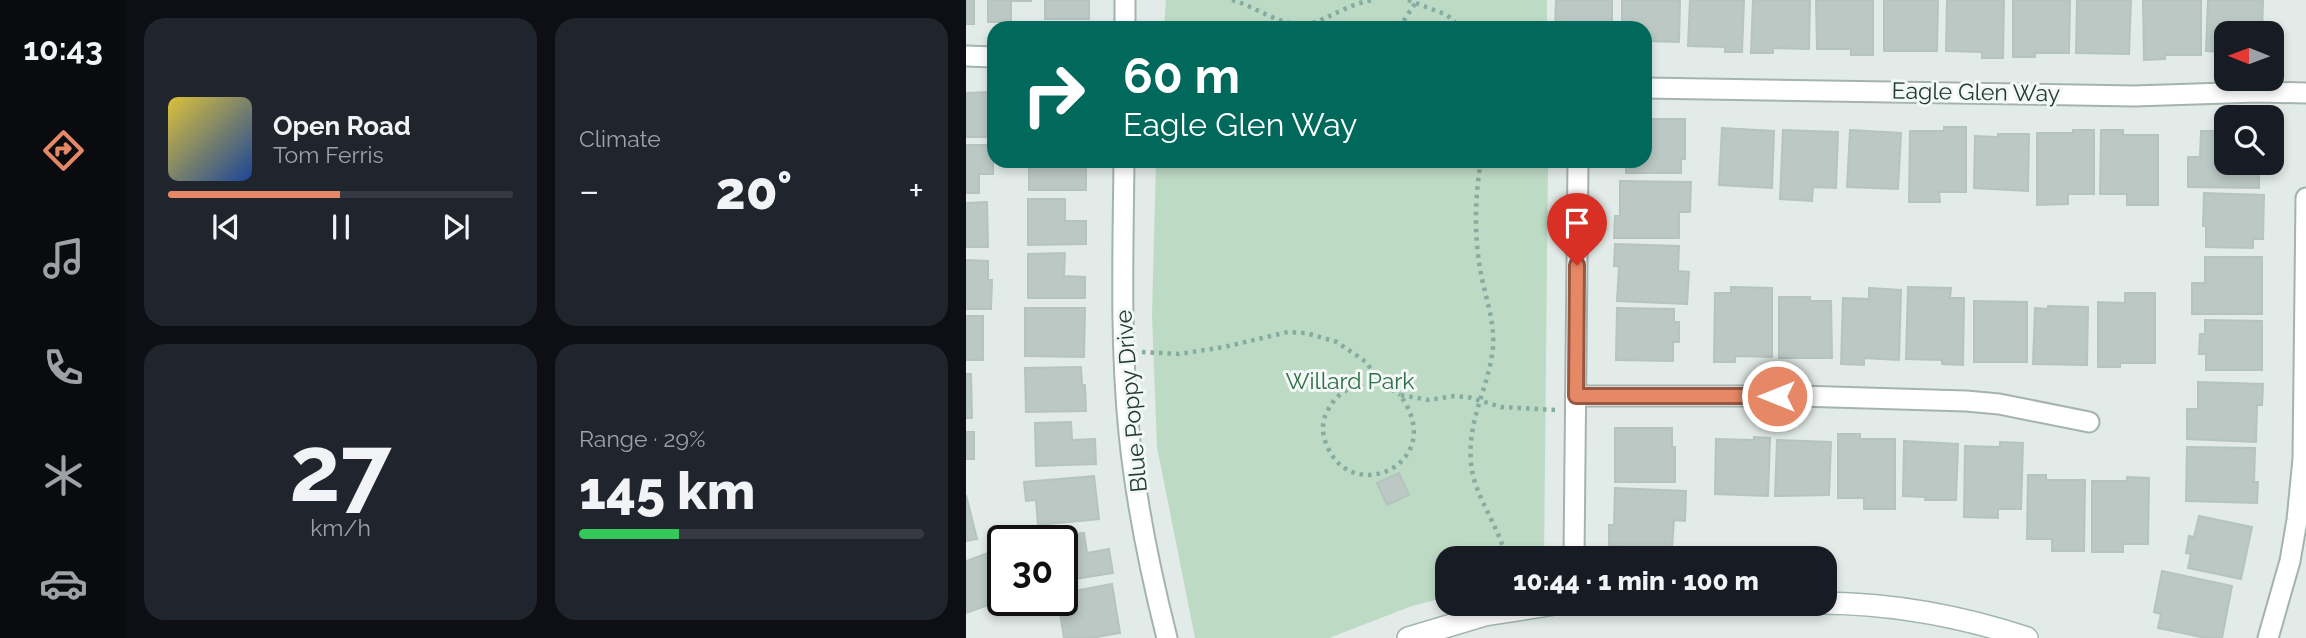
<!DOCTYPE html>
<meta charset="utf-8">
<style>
:root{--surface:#171b24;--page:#20242c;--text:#f1f3f6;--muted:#9ea1a6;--line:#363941;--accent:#e68765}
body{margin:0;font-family:Raleway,sans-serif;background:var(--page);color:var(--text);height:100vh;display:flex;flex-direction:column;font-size:26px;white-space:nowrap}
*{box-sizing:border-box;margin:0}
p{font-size:23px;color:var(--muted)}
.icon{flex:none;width:38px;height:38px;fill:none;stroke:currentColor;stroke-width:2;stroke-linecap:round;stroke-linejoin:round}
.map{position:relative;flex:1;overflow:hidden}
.details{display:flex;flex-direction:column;gap:18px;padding:18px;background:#0d0f14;width:840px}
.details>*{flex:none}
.top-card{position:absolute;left:21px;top:21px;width:665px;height:147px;border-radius:21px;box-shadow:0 4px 10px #0003;background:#00695c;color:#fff;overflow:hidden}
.needle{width:46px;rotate:271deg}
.controls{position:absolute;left:1248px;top:21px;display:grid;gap:14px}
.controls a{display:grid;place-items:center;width:70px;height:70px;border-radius:14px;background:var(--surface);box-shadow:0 4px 10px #0003;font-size:35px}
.speed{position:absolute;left:21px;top:525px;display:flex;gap:14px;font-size:35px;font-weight:700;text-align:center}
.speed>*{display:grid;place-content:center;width:91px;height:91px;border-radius:50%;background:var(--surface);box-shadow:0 4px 10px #0003;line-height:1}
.speed .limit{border:4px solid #111;border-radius:10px;background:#fff;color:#111}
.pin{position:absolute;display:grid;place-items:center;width:60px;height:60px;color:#fff;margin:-72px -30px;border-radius:50% 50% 50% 0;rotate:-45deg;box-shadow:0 0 7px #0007}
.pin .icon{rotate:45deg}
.me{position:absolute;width:77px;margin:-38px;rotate:270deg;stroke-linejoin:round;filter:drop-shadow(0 0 5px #0008)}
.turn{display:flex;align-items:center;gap:24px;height:147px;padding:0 21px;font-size:32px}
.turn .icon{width:91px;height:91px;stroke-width:2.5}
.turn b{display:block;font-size:49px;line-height:60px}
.big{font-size:52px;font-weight:800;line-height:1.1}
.details .card{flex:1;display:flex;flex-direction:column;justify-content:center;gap:10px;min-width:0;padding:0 24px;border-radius:21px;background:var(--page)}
.details .dial{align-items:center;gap:0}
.dial b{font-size:91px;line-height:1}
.song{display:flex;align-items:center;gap:21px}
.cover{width:84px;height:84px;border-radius:10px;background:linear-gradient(135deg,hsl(50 70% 55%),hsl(220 70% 35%))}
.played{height:7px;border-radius:4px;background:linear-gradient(90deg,var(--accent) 50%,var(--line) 50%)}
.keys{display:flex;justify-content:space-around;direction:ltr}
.heat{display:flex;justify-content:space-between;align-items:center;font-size:38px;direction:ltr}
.charge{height:10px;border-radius:5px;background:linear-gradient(90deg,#34c759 29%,var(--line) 0)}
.details .tiles{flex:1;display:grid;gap:18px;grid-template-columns:repeat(2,1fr)}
.trip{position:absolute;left:469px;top:546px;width:402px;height:70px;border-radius:21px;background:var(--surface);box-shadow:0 4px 10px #0003;font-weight:800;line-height:70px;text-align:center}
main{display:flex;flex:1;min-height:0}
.tabs{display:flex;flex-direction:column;width:126px;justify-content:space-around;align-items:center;background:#090b0e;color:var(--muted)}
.tabs .icon{width:49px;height:49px}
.tabs .active{color:var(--accent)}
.tabs b{font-size:32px;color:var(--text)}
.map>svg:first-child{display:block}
</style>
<main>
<nav class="tabs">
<b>10:43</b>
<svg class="icon active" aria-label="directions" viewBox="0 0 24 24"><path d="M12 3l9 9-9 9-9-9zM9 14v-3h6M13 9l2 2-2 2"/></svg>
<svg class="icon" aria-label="music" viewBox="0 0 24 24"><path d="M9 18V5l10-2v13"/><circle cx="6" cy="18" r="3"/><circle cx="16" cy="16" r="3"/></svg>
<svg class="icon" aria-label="phone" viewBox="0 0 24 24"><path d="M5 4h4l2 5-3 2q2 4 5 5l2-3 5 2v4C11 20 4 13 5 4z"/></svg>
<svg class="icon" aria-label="climate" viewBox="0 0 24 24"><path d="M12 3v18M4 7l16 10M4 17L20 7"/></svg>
<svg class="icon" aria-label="car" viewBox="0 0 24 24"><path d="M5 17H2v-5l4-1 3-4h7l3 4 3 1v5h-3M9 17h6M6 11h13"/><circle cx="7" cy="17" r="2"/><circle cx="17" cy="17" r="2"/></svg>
</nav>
<section class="details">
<div class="tiles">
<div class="card">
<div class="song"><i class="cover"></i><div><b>Open Road</b><p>Tom Ferris</p></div></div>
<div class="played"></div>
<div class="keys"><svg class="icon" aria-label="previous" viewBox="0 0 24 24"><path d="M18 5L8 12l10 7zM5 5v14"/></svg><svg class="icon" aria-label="pause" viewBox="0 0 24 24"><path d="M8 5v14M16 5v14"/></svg><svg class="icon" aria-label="next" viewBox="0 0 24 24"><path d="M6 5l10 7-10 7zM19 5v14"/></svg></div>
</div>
<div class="card"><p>Climate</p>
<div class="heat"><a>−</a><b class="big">20°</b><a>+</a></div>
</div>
<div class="card dial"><b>27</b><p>km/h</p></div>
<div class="card"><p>Range · 29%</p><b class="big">145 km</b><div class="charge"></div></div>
</div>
</section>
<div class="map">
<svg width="1340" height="638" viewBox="0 0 1340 638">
<rect width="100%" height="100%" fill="#e2ebe7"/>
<!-- green -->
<g fill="#bddac5">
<polygon points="200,0 581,0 581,28 198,28"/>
<polygon points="190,161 582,161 578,558 481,558 481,597 446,606 363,638 229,638 191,447 186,315"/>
</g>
<!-- building -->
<g fill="#bbc8c3" stroke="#b5c4be" stroke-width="2">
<rect x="0" y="0" width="8" height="24"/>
<polygon points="22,0 65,0 65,1 45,1 45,22 22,22"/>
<rect x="79" y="0" width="44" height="19"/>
<polygon points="590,0 646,0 646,28 589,28"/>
<polygon points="656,0 714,0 713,42 679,41 679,28 656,28"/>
<polygon points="724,0 778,0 776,52 759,52 759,47 722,46"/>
<polygon points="787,0 844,0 843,49 807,48 807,53 785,53"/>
<polygon points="850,0 907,0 907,55 885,55 885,49 851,49"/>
<polygon points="918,0 972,0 971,51 918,51"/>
<polygon points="981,0 1038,0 1037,58 1016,58 1016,52 980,51"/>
<polygon points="1047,0 1104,0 1103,53 1069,53 1069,57 1047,57"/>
<polygon points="1111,0 1165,0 1163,54 1110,53"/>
<polygon points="1177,0 1235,0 1235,55 1199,55 1199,59 1178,60"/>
<polygon points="1242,0 1297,0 1296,33 1260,33 1260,52 1240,51"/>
<polygon points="24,92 24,137 0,137 0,93"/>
<polygon points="679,119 719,119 719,159 715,159 715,173 660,173 660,161 679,161"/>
<polygon points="978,127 1000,127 1000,192 973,192 974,202 943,202 944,131 978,131"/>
<polygon points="756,128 808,131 806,188 753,185"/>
<polygon points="817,130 872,132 870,188 847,187 846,201 814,199"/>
<polygon points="884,130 935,133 932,189 881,187"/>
<polygon points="1107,130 1128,130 1128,194 1102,194 1102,204 1071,205 1071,133 1107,133"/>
<polygon points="1135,130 1157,130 1157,135 1192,135 1192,205 1161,205 1161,194 1134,194"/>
<polygon points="1235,131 1260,131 1260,163 1293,163 1293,188 1222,187 1222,157 1234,157"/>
<polygon points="1032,134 1063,134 1062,191 1008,188 1009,136 1032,137"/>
<polygon points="0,145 27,145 27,174 13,174 13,193 0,193"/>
<polygon points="63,161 101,161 101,167 120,167 120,190 63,190"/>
<polygon points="654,181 725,182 724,212 713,212 713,238 648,238 649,216 654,216"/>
<polygon points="1238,193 1298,195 1297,239 1287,239 1287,248 1240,247 1240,226 1237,226"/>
<polygon points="62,199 99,199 99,221 120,221 120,244 62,245"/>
<polygon points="21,202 22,247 0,247 0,203"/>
<polygon points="649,244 713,246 712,271 723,272 721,304 651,301 653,266 648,266"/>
<polygon points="99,253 98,276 119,277 119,298 62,298 62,254"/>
<polygon points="1239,257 1296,257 1296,314 1226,314 1226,283 1239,283"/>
<polygon points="0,260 22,261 22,280 26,280 25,309 0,309"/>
<polygon points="765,287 806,288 806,357 769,356 769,362 748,362 749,293 765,293"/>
<polygon points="942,287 985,288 984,298 998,298 997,365 976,364 976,360 940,359"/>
<polygon points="903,288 935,290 933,360 898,358 898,365 875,364 877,298 903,299"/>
<polygon points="1159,293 1189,293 1189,363 1154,363 1154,367 1132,367 1132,302 1159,303"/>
<polygon points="813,297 844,297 844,301 865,301 866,358 813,358"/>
<polygon points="1008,301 1061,302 1061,362 1008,362"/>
<polygon points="1082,306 1122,307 1121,365 1067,364 1069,308 1082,309"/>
<polygon points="59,308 119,308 118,357 59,356"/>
<polygon points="651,308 708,309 708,322 713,322 713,342 707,342 707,361 650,360"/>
<rect x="0" y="316" width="17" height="44"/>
<polygon points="1239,320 1296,321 1296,370 1240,370 1240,354 1233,354 1234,334 1239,334"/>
<polygon points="115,367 116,385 119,385 120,411 60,412 59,368"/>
<polygon points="0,374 5,374 6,418 0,418"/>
<polygon points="1232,382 1297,384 1296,405 1291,405 1290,442 1221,439 1221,409 1232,409"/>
<polygon points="105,422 106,440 129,439 130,464 70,466 69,423"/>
<polygon points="649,428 706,428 706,447 709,447 709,482 649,482"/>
<rect x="0" y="432" width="8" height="27"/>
<polygon points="872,434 894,434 894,439 929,439 929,509 898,509 898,498 872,498"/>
<polygon points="788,437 804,438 802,496 749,494 750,439 788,440"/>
<polygon points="811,440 865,442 863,495 809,496"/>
<polygon points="938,441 992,444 990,500 959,500 960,497 937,496"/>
<polygon points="1034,442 1057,443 1055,509 1032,509 1032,518 998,517 999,446 1034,447"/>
<polygon points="1221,447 1289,448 1288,482 1292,482 1291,503 1220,501"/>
<polygon points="433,473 443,495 421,505 411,483"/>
<polygon points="1062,475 1080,475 1080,480 1119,480 1118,551 1086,551 1086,539 1061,539"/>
<polygon points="128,476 133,519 72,525 70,500 60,501 58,482"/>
<polygon points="1161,477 1183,478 1182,544 1157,544 1157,552 1126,552 1126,481 1161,481"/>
<polygon points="649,488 720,491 719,521 708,520 706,548 643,546 643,525 648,525"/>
<polygon points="0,495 11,539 0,541"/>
<polygon points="1233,516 1286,527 1275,579 1222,568 1225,554 1220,553 1223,536 1228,537"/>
<polygon points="118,533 121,553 143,549 147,573 96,581 96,541 83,541 83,538"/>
<polygon points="33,549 37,559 37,600 0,613 0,561"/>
<polygon points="1196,571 1266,586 1256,638 1240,638 1192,628 1195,614 1188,612"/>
<polygon points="146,584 154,633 125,638 98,638 93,606 106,605 103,592"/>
</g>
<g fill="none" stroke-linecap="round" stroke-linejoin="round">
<defs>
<g id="street">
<polyline points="159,28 159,0"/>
<polyline points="0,56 28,57"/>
<polyline points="679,88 1168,96 1291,92 1340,93"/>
<path d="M 158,161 C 157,252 154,343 163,433 C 170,502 184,571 201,638"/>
<polyline points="610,396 833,396 1000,401 1033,404 1123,422"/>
<polyline points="608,558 612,161"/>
<polyline points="1302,638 1324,561 1331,520 1337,459 1340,198"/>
</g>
<g id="secondary">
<path d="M 859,603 C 929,604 995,616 1061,638"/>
<polyline points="442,638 519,615 589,604"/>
</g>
</defs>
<!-- street casing -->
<use href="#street" stroke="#a5b3ae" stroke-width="23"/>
<!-- secondary casing -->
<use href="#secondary" stroke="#a2b6af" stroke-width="24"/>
<!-- path -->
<g stroke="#85aca0" stroke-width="4.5" stroke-dasharray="3.5 5" stroke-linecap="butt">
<path d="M 266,0 C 292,7 321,32 349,22 C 369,15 384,4 406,0"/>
<polyline points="442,0 481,15 495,28"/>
<polyline points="433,28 450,2"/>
<path d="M 515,161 C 509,196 508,233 514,268 C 518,294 529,320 527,347 C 523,388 501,419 505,463 C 508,497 533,525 540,558"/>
<polyline points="176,352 213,354 258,347 322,332 340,333 371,342 400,362 414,382 434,395"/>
<path d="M 414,382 C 391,383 372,389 361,412 C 355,423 356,436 362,448 C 388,506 483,462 434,395 L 463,400 L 488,396 L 502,397 L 535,407 L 591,410"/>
</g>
<!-- street -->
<use href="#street" stroke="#fff" stroke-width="19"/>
<!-- secondary -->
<use href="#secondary" stroke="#fff" stroke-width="21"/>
</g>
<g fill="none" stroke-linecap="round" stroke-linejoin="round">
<defs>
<polyline id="route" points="611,265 610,396 811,396"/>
</defs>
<!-- route casing -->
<use href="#route" stroke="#965842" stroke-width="18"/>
<!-- route -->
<use href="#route" stroke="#e68765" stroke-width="12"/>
</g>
<g text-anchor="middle" stroke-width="6" stroke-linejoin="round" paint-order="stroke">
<!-- street labels -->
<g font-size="23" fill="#243b35" stroke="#f2f8f5">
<text transform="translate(1010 92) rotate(1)" y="8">Eagle Glen Way</text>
<text transform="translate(165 401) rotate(-95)" y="8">Blue Poppy Drive</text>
</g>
<!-- park labels -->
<g font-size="23" fill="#316e4a" stroke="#f2f8f5">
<text x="384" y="389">Willard Park</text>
</g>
</g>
</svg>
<div class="controls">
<a><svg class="needle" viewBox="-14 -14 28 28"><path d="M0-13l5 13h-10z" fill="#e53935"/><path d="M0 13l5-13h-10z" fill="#9ea1a6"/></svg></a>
<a><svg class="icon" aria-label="search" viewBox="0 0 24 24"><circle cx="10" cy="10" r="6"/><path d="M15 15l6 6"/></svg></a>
</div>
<div class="speed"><div class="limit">30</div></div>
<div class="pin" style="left:611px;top:265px;background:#d93025"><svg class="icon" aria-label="arrive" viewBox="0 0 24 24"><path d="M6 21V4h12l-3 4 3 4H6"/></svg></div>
<svg class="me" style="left:811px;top:396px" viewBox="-20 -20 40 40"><circle r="17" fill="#e68765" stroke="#fff" stroke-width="3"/><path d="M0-11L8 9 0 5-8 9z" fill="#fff"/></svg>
<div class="trip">10:44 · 1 min · 100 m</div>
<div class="top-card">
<div class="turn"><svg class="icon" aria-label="right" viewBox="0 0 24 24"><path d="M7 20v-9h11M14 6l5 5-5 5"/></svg><div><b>60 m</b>Eagle Glen Way</div></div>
</div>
</div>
</main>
